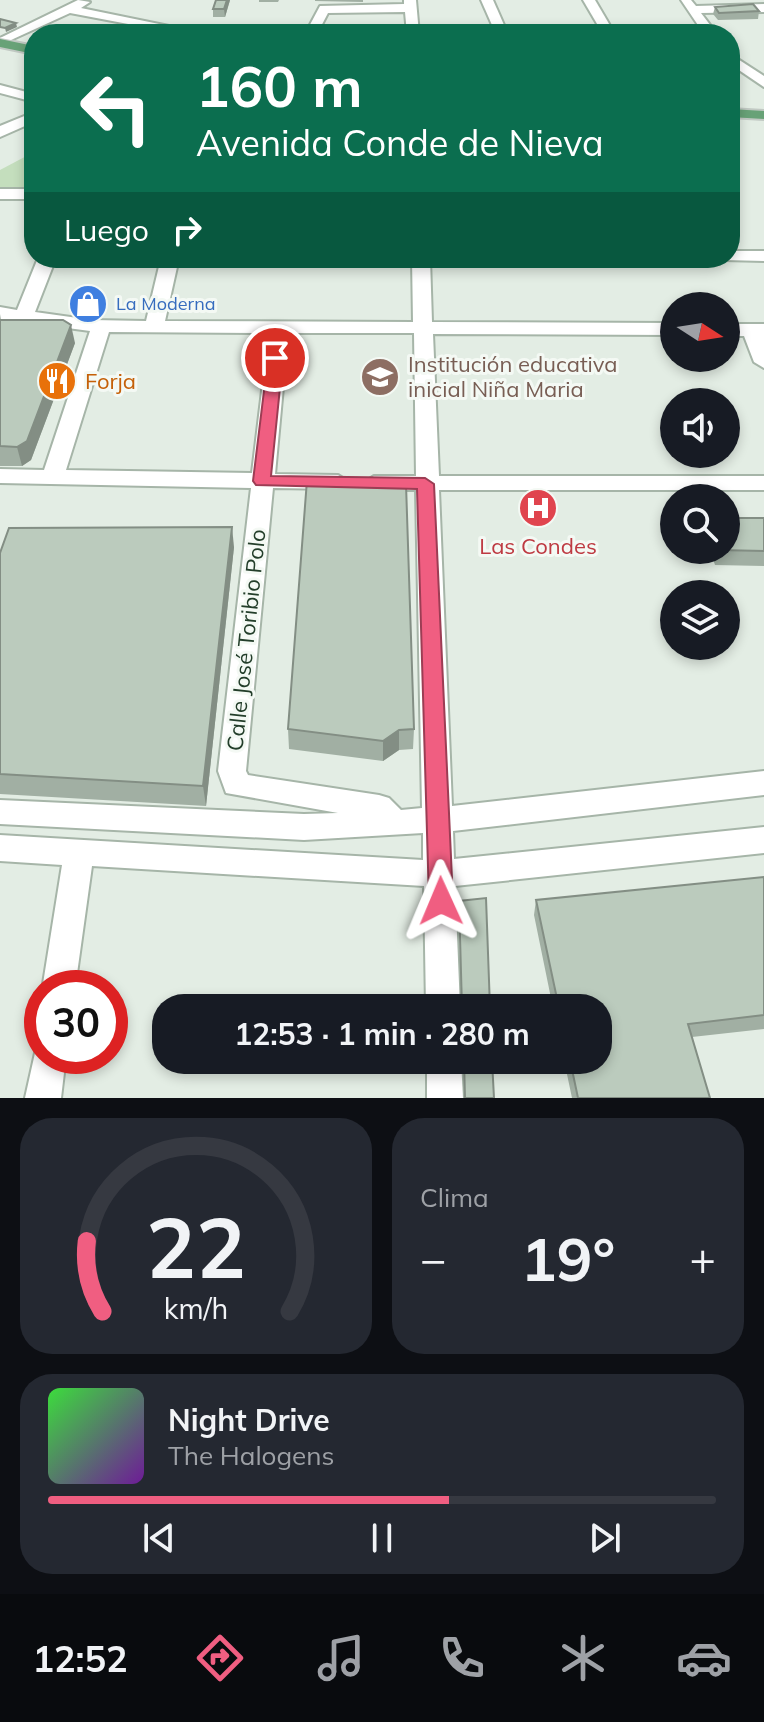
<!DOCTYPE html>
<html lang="es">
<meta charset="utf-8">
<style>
:root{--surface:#171b24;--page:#242831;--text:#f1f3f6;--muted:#9ea1a6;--line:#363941;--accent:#f05e81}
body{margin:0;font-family:Mulish,sans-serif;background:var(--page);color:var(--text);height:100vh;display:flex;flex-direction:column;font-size:30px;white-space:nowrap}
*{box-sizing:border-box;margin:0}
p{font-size:26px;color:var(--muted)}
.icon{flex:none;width:44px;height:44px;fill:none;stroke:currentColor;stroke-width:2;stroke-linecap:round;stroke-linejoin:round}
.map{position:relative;height:1098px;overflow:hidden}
.drawer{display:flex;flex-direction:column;gap:20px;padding:20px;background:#0d0f14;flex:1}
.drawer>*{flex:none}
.hud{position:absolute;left:24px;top:24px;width:716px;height:244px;border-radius:32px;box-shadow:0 4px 12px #0003;background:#0b6e4f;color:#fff;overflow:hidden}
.needle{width:52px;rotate:102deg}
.fabs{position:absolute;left:660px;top:292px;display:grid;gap:16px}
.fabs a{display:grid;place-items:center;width:80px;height:80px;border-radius:50%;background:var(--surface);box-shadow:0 4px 12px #0003;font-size:40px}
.speed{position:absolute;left:24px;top:970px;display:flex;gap:16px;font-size:40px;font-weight:700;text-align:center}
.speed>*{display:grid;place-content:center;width:104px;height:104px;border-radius:50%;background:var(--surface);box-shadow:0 4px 12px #0003;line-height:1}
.speed .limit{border:12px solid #d22;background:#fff;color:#111}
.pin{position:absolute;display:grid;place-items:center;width:68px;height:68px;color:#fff;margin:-34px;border:4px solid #fff;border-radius:50%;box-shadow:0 2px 8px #0007}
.me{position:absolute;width:88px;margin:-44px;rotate:359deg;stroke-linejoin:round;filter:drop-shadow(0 0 6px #0008)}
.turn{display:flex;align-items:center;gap:28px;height:168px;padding:0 40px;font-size:36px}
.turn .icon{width:104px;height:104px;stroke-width:2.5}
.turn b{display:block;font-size:56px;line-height:68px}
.then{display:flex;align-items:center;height:76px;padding:0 40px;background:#0003;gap:16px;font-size:30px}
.big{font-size:60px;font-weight:700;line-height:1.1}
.drawer .widget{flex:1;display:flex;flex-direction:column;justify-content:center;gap:12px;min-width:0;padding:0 28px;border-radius:32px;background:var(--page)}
.drawer .dial{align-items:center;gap:0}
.dial svg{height:208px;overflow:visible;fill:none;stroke:var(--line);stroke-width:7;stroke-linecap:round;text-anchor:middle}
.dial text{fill:var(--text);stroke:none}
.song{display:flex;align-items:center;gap:24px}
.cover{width:96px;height:96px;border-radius:12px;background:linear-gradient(135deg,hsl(120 70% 55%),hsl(280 70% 35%))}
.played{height:8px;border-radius:4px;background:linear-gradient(90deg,var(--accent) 60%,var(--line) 60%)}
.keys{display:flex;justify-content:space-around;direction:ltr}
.heat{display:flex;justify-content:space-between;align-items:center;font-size:44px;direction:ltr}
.drawer .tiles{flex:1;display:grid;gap:20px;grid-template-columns:1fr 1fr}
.widget:last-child{grid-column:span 2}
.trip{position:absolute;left:152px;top:994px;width:460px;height:80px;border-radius:32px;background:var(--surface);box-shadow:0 4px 12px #0003;font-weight:700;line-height:80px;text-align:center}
.dock{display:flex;height:128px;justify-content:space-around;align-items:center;background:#090b0e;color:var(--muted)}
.dock .icon{width:56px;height:56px}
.dock .active{color:var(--accent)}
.dock b{font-size:36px;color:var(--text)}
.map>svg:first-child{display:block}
</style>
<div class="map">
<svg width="764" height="1098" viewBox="0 0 764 1098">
<rect width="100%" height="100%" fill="#e3ede4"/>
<!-- green -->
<polygon fill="#c4debd" points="34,152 34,189 0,189 0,170"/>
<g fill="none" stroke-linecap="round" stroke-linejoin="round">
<defs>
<g id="minor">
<polygon points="78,0 90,2 81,8 208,34 181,34 70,13 11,40 0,38"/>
<polygon points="404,0 416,0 419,34 407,34 405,12 328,13 317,34 305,34 320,6 404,4"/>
<polygon points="481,0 493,0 508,34 496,34"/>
<polygon points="583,0 595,0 615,34 603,34"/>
<polygon points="681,0 691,0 696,6 764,4 764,12 701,13 717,34 704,34"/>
<polygon points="730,54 764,76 764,87 730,64"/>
<polygon points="0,85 34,94 34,102 0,93"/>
<polygon points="34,112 34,122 0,137 0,126"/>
<rect x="0" y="189" width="34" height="10"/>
<polygon points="730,251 764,251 764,261 724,260 730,258"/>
<path d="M 38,258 L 56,258 L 35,312 L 92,320 L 146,321 L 161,258 L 179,258 L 165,321 L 413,322 L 412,258 L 430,258 L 432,322 L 674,323 L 674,335 L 433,334 L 439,476 L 764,476 L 764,490 L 439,490 L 452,806 L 764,771 L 764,795 L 453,831 L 454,859 L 764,827 L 764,853 L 455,886 L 460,1008 L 426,1008 L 424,886 L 92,866 L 75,988 L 42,990 L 62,865 L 0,861 L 0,835 L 423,860 L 423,833 L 304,840 L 0,824 L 0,800 L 304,814 L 338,813 L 226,793 L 218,771 L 251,488 L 0,483 L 0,469 L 44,470 L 90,331 L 0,319 L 0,307 L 17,310 ZM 109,332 L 269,333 L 252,473 L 66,470 ZM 288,333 L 414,333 L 416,476 L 374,476 L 363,483 L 374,490 L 416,490 L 422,808 L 401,810 L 389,798 L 379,795 L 248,775 L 246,771 L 273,488 L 338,489 L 349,482 L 338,475 L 275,474 Z"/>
<polygon points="726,324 764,324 764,368 754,362 744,336 726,336"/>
<polygon points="42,1042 42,1056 66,1056 61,1098 25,1098 37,1044"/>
<polygon points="427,1060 461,1060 463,1098 427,1098"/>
</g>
<g id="major">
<polygon points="0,39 34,46 34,54 0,47"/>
<polygon points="730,109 764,111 764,119 730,117"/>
</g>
</defs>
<!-- minor casing -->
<use href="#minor" stroke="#a6b5a8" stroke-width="4"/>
<!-- major casing -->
<use href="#major" stroke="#c1c9c3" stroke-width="4"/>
<!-- minor -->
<use href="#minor" fill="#fff" fill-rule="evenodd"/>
<!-- major -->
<use href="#major" fill="#68a277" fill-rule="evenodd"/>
</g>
<!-- wall -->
<g fill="#a1afa3">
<polygon points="216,0 230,0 225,17 213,17 213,9"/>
<polygon points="259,0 279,0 278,2 259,2"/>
<polygon points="315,0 363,0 363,2 315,1"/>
<polygon points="715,7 759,11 758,19 718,20 713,14"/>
<polygon points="0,314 1,320 75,343 31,460 22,466 0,466"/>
<polygon points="764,518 764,566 715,565 710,550 726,550"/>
<polygon points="234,547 206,806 0,794 0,553"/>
<polygon points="288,729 414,729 413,749 399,750 383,761 289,749"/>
<polygon points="764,877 764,1029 692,1037 710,1098 572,1098 564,1060 598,1060 598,1008 553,1008 534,915 536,900"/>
<polygon points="459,901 490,1008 461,1008"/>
<polygon points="463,1060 492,1060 494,1098 464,1098"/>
</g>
<!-- shaded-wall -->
<g fill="#838e84">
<polygon points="227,0 230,0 225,17 224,9"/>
<polygon points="16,23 17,27 6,32 5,28"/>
<polygon points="71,325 75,343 31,460 22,466 17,447"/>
<polygon points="232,527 234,547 206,806 203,786"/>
<polygon points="399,730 399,750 383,761 383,741"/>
</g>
<!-- building -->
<g fill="#bbcbbd" stroke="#838e84" stroke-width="2">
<polygon points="216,0 227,0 224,9 213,9"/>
<polygon points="753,4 759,11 719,13 715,7"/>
<polygon points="0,19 16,23 5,28 0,27"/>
<polygon points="0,320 63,320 71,325 27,441 17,447 0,446"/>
<polygon points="307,480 399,480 406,484 414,729 399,730 383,741 288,729"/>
<polygon points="726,518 764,518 764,551 718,550 726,550"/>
<polygon points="232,527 203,786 0,774 0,553 9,528"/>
<polygon points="764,877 764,1015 688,1024 710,1098 578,1098 570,1060 598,1060 598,1008 559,1008 536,900"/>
<polygon points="486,898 490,1008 462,1008 459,901"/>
<polygon points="464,1060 492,1060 494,1098 465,1098"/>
</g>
<!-- route -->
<polygon fill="#f05e81" stroke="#9c3d54" stroke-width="2" points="275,354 283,358 271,476 425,478 434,484 453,901 449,909 441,912 432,909 429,901 417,489 256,485 253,481 268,358"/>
<!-- icons -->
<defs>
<symbol id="shop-disc" viewBox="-11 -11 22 22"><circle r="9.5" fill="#3f7fe0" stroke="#f4f9f4"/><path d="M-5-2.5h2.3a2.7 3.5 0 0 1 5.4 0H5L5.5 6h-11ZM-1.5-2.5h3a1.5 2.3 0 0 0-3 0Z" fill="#fff"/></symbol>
<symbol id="school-disc" viewBox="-11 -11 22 22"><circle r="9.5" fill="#8d6e63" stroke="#f4f9f4"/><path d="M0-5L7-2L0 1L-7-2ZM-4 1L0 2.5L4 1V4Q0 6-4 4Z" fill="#fff"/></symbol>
<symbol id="restaurant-disc" viewBox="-11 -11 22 22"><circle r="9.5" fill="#e8710a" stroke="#f4f9f4"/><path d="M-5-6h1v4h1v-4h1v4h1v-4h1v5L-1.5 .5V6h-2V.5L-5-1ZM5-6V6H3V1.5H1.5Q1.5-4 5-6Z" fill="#fff"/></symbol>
<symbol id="hospital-disc" viewBox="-11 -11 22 22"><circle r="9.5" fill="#e0444e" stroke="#f4f9f4"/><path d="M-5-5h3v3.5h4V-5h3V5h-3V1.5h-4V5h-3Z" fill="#fff"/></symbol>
</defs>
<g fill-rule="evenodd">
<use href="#shop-disc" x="66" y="282" width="44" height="44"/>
<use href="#school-disc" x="358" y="355" width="44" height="44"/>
<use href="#restaurant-disc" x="35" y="359" width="44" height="44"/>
<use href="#hospital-disc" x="516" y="486" width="44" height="44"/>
</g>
<g text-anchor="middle" stroke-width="6" stroke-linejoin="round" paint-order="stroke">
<!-- far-shop labels -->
<g font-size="18" fill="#366cbe" stroke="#f4f9f4" text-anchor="start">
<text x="116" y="310">La Moderna</text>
</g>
<!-- education labels -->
<g font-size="22" fill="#785e54" stroke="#f4f9f4" text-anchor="start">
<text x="408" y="372">Institución educativa<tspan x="408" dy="25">inicial Niña Maria</tspan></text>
</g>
<!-- food labels -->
<g font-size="22" fill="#c56008" stroke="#f4f9f4" text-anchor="start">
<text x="85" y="389">Forja</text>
</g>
<!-- health labels -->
<g font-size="22" fill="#be3a42" stroke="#f4f9f4">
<text x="538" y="554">Las Condes</text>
</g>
<!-- street labels -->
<g font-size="22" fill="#233e2a" stroke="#f4f9f4">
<text transform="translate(246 640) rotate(-84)" y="8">Calle José Toribio Polo</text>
</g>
</g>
</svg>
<div class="fabs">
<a><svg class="needle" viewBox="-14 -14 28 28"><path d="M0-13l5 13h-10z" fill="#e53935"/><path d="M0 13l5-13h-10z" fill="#9ea1a6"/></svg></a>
<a><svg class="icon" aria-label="sound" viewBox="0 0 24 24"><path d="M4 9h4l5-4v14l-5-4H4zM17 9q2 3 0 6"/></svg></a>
<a><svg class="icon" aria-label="search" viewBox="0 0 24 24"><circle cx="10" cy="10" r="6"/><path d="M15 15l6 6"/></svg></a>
<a><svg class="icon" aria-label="layers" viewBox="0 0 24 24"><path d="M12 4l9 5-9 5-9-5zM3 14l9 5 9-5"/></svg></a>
</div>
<div class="speed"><div class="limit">30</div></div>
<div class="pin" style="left:275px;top:358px;background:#d93025"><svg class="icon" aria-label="arrive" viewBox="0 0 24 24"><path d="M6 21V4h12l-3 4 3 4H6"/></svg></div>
<svg class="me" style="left:441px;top:901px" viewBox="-20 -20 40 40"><path d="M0-17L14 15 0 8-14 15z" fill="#f05e81" stroke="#fff" stroke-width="4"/></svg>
<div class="trip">12:53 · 1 min · 280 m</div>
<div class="hud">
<div class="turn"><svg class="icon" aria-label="left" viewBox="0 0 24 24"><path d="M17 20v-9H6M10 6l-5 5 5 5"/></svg><div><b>160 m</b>Avenida Conde de Nieva</div></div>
<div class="then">Luego<svg class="icon" aria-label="right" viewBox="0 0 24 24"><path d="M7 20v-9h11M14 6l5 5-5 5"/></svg></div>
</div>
</div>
<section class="drawer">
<div class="tiles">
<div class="widget dial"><svg viewBox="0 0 100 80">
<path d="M14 69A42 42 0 1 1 86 69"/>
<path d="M14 69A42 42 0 0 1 8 42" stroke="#f05e81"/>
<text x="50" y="56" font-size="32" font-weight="700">22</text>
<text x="50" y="72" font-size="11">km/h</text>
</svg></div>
<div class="widget"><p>Clima</p>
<div class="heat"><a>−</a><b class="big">19°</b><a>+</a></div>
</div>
<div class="widget">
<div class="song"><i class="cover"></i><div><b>Night Drive</b><p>The Halogens</p></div></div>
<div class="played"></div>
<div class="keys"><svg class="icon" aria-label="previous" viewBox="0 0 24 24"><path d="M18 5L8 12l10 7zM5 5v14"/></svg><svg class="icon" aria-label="pause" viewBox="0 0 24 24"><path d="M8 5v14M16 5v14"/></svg><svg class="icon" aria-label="next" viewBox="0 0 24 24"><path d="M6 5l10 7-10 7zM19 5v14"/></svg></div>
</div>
</div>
</section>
<nav class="dock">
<b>12:52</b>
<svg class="icon active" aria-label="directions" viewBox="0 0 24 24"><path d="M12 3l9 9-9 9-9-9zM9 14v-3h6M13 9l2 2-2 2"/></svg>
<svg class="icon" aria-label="music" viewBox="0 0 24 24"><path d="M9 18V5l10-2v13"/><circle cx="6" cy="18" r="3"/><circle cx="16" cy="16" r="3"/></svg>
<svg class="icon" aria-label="phone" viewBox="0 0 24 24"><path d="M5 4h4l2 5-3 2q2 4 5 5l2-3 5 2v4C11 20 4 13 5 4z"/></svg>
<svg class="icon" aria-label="climate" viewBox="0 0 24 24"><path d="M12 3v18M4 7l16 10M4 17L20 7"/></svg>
<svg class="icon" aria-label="car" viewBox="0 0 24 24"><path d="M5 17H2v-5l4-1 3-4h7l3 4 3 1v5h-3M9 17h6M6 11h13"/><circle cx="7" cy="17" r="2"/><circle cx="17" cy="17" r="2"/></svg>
</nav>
